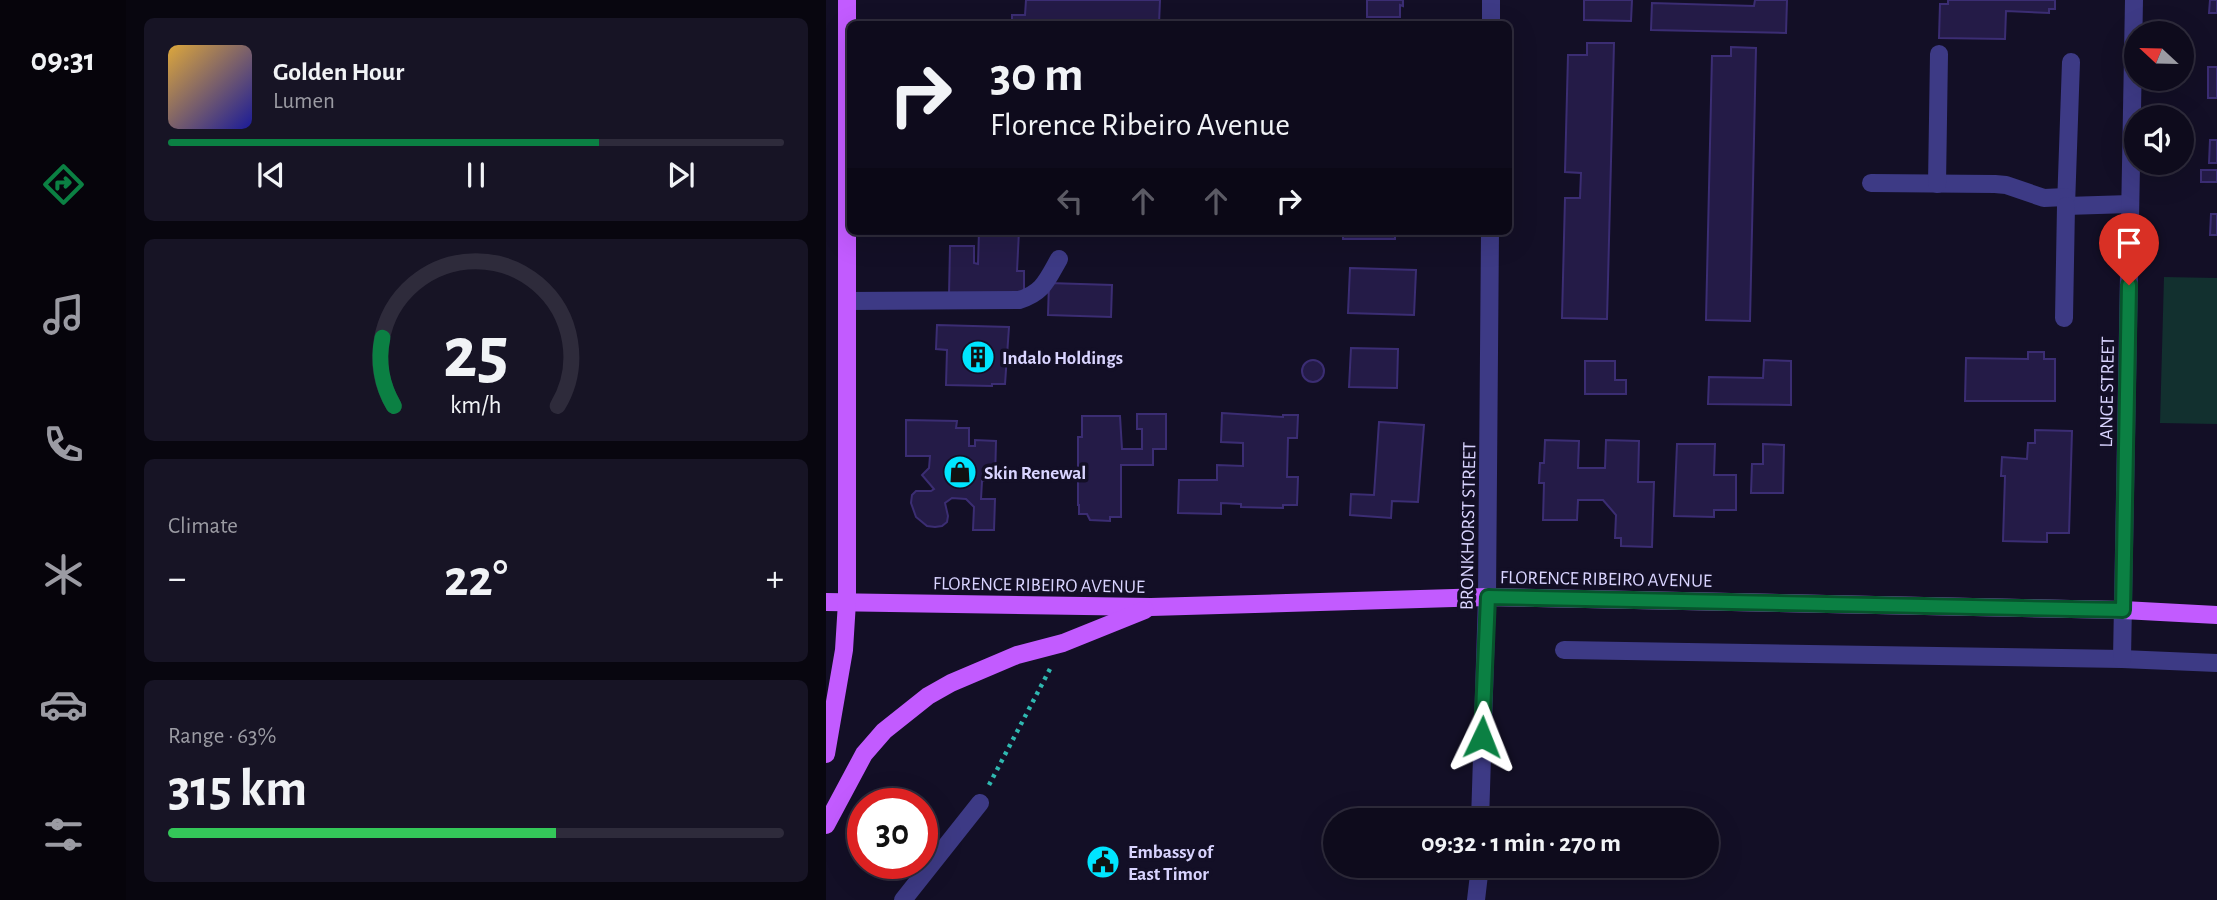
<!DOCTYPE html>
<meta charset="utf-8">
<style>
:root{--surface:#0e0b1c;--page:#171425;--text:#f1f3f6;--muted:#9b9ba3;--line:#2e2b3b;--accent:#0b8043}
body{margin:0;font-family:"Alegreya Sans",sans-serif;background:var(--page);color:var(--text);height:100vh;display:flex;flex-direction:column;font-size:26px;white-space:nowrap}
*{box-sizing:border-box;margin:0}
p{font-size:23px;color:var(--muted)}
.icon{flex:none;width:38px;height:38px;fill:none;stroke:currentColor;stroke-width:2;stroke-linecap:round;stroke-linejoin:round}
.map{position:relative;flex:1;overflow:hidden}
.side{display:flex;flex-direction:column;gap:18px;padding:18px;background:#08060f;width:700px}
.side>*{flex:none}
.top-card{position:absolute;left:21px;top:21px;width:665px;height:214px;border-radius:10px;box-shadow:0 7px 28px #0002,0 0 0 2px var(--line);background:#0e0b1c;color:var(--text);overflow:hidden}
.needle{width:46px;rotate:292deg}
.tools{position:absolute;left:1298px;top:21px;display:grid;gap:14px}
.tools a{display:grid;place-items:center;width:70px;height:70px;border-radius:50%;background:var(--surface);box-shadow:0 7px 28px #0002,0 0 0 2px var(--line);font-size:35px}
.speed{position:absolute;left:21px;top:788px;display:flex;gap:14px;font-size:35px;font-weight:700;text-align:center}
.speed>*{display:grid;place-content:center;width:91px;height:91px;border-radius:50%;background:var(--surface);box-shadow:0 7px 28px #0002,0 0 0 2px var(--line);line-height:1}
.speed .limit{border:10px solid #d22;background:#fff;color:#111}
.pin{position:absolute;display:grid;place-items:center;width:60px;height:60px;color:#fff;margin:-72px -30px;border-radius:50% 50% 50% 0;rotate:-45deg;box-shadow:0 0 7px #0007}
.pin .icon{rotate:45deg}
.me{position:absolute;width:77px;margin:-38px;rotate:2deg;stroke-linejoin:round;filter:drop-shadow(0 0 5px #0008)}
.turn{display:flex;align-items:center;gap:24px;height:147px;padding:0 28px;font-size:32px}
.turn .icon{width:91px;height:91px;stroke-width:2.5}
.turn b{display:block;font-size:49px;line-height:60px}
.lanes{display:flex;align-items:center;height:66px;padding:0 28px;background:#0003;justify-content:center;gap:35px;direction:ltr}
.lanes .off{opacity:.35}
.big{font-size:52px;font-weight:700;line-height:1.1}
.side .card{flex:1;display:flex;flex-direction:column;justify-content:center;gap:10px;min-width:0;padding:0 24px;border-radius:10px;background:var(--page)}
.side .dial{align-items:center;gap:0}
.dial svg{height:182px;overflow:visible;fill:none;stroke:var(--line);stroke-width:7;stroke-linecap:round;text-anchor:middle}
.dial text{fill:var(--text);stroke:none}
.song{display:flex;align-items:center;gap:21px}
.cover{width:84px;height:84px;border-radius:10px;background:linear-gradient(135deg,hsl(40 70% 55%),hsl(240 70% 35%))}
.played{height:7px;border-radius:4px;background:linear-gradient(90deg,var(--accent) 70%,var(--line) 70%)}
.keys{display:flex;justify-content:space-around;direction:ltr}
.heat{display:flex;justify-content:space-between;align-items:center;font-size:38px;direction:ltr}
.charge{height:10px;border-radius:5px;background:linear-gradient(90deg,#34c759 63%,var(--line) 0)}
.trip{position:absolute;left:497px;top:808px;width:396px;height:70px;border-radius:35px;background:var(--surface);box-shadow:0 7px 28px #0002,0 0 0 2px var(--line);font-weight:700;line-height:70px;text-align:center}
main{display:flex;flex:1;min-height:0}
.dock{display:flex;flex-direction:column;width:126px;justify-content:space-around;align-items:center;background:#06040b;color:var(--muted)}
.dock .icon{width:49px;height:49px}
.dock .active{color:var(--accent)}
.dock b{font-size:32px;color:var(--text)}
.map>svg:first-child{display:block}
</style>
<main>
<nav class="dock">
<b>09:31</b>
<svg class="icon active" aria-label="directions" viewBox="0 0 24 24"><path d="M12 3l9 9-9 9-9-9zM9 14v-3h6M13 9l2 2-2 2"/></svg>
<svg class="icon" aria-label="music" viewBox="0 0 24 24"><path d="M9 18V5l10-2v13"/><circle cx="6" cy="18" r="3"/><circle cx="16" cy="16" r="3"/></svg>
<svg class="icon" aria-label="phone" viewBox="0 0 24 24"><path d="M5 4h4l2 5-3 2q2 4 5 5l2-3 5 2v4C11 20 4 13 5 4z"/></svg>
<svg class="icon" aria-label="climate" viewBox="0 0 24 24"><path d="M12 3v18M4 7l16 10M4 17L20 7"/></svg>
<svg class="icon" aria-label="car" viewBox="0 0 24 24"><path d="M5 17H2v-5l4-1 3-4h7l3 4 3 1v5h-3M9 17h6M6 11h13"/><circle cx="7" cy="17" r="2"/><circle cx="17" cy="17" r="2"/></svg>
<svg class="icon" aria-label="filters" viewBox="0 0 24 24"><path d="M4 7h16M4 17h16"/><circle cx="9" cy="7" r="2"/><circle cx="15" cy="17" r="2"/></svg>
</nav>
<section class="side">
<div class="card">
<div class="song"><i class="cover"></i><div><b>Golden Hour</b><p>Lumen</p></div></div>
<div class="played"></div>
<div class="keys"><svg class="icon" aria-label="previous" viewBox="0 0 24 24"><path d="M18 5L8 12l10 7zM5 5v14"/></svg><svg class="icon" aria-label="pause" viewBox="0 0 24 24"><path d="M8 5v14M16 5v14"/></svg><svg class="icon" aria-label="next" viewBox="0 0 24 24"><path d="M6 5l10 7-10 7zM19 5v14"/></svg></div>
</div>
<div class="card dial"><svg viewBox="0 0 100 80">
<path d="M14 69A42 42 0 1 1 86 69"/>
<path d="M14 69A42 42 0 0 1 9 39" stroke="#0b8043"/>
<text x="50" y="56" font-size="32" font-weight="700">25</text>
<text x="50" y="72" font-size="11">km/h</text>
</svg></div>
<div class="card"><p>Climate</p>
<div class="heat"><a>−</a><b class="big">22°</b><a>+</a></div>
</div>
<div class="card"><p>Range · 63%</p><b class="big">315 km</b><div class="charge"></div></div>
</section>
<div class="map">
<svg width="1391" height="900" viewBox="0 0 1391 900">
<rect width="100%" height="100%" fill="#130f26"/>
<!-- green -->
<polygon fill="#12302f" points="1338,277 1391,278 1391,424 1334,423"/>
<!-- building -->
<g fill="#241b47" stroke="#3b2d73" stroke-width="2">
<polygon points="200,0 334,0 333,24 234,22 234,24 186,24 186,15 199,15"/>
<polygon points="541,0 577,0 577,6 574,5 574,17 541,17"/>
<polygon points="758,0 806,0 805,21 758,20"/>
<polygon points="929,0 961,0 960,33 825,30 826,3 928,6"/>
<polygon points="1122,0 1229,0 1229,9 1223,9 1223,13 1180,11 1179,39 1113,38 1114,4 1122,4"/>
<polygon points="1384,0 1391,0 1391,13 1383,13"/>
<polygon points="761,43 788,43 781,319 736,318 739,198 754,198 755,173 739,172 742,55 761,55"/>
<polygon points="905,47 930,48 924,321 880,320 886,56 905,56"/>
<rect x="1382" y="67" width="9" height="31"/>
<polygon points="1384,140 1391,140 1391,163 1383,163"/>
<rect x="1375" y="170" width="16" height="12"/>
<polygon points="1385,214 1391,214 1391,235 1384,235"/>
<polygon points="153,231 193,231 191,271 198,271 198,294 123,295 124,246 148,246 148,263 152,264"/>
<rect x="517" y="231" width="52" height="8"/>
<polygon points="524,268 590,270 588,315 522,313"/>
<polygon points="223,283 286,285 285,317 222,315"/>
<polygon points="111,325 183,327 179,384 166,384 166,386 120,385 121,350 110,349"/>
<polygon points="525,348 572,349 571,388 523,387"/>
<polygon points="1202,352 1218,352 1218,359 1229,359 1229,401 1139,401 1140,358 1202,359"/>
<polygon points="938,360 965,361 965,405 882,404 883,377 937,378"/>
<circle cx="487" cy="371" r="11"/>
<polygon points="759,361 789,361 789,380 800,380 800,394 759,394"/>
<polygon points="396,413 457,417 457,415 472,415 471,438 462,438 461,477 472,477 471,505 457,505 457,508 415,507 415,504 395,503 395,514 352,513 353,480 391,480 391,465 417,466 417,443 395,442"/>
<polygon points="311,414 340,414 340,449 327,449 327,465 295,465 295,517 284,517 284,521 264,520 261,514 253,514 253,505 252,505 252,437 256,437 256,416 294,416 296,449 316,449 316,429 311,429"/>
<polygon points="80,420 131,421 130,428 143,428 143,446 149,446 149,440 170,441 169,481 156,481 155,499 169,499 168,530 147,530 148,507 140,499 126,498 119,503 122,516 121,522 116,526 109,527 101,526 90,517 85,503 86,495 90,491 105,491 108,489 96,475 103,468 104,456 80,456"/>
<polygon points="553,422 598,425 592,502 566,501 565,518 524,515 525,494 548,495"/>
<polygon points="1209,430 1246,431 1243,533 1221,533 1221,542 1177,541 1179,476 1175,476 1176,457 1201,459 1202,443 1209,443"/>
<polygon points="719,440 753,441 752,468 779,468 780,440 813,441 812,482 828,482 826,547 795,546 795,538 789,538 790,515 777,500 752,500 751,520 717,520 718,483 713,483 714,463 718,463"/>
<polygon points="851,444 889,444 888,475 910,475 910,510 888,510 888,517 848,516"/>
<polygon points="937,444 958,445 957,493 925,493 926,464 937,464"/>
</g>
<g fill="none" stroke-linecap="round" stroke-linejoin="round">
<!-- path -->
<polyline stroke="#2fb8b0" stroke-width="4.5" stroke-dasharray="3.5 5" stroke-linecap="butt" points="163,785 224,669"/>
<!-- minor -->
<g stroke="#3d3a85" stroke-width="18">
<polyline points="665,24 665,0"/>
<polyline points="1245,62 1240,206 1304,204"/>
<polyline points="1045,183 1169,184 1180,185 1218,198 1240,197"/>
<polyline points="1111,184 1113,54"/>
<path d="M 21,301 L 193,300 C 217,293 221,280 233,259"/>
<polyline points="1238,318 1240,206"/>
<polyline points="738,650 1296,659 1391,663"/>
<polyline points="1296,659 1308,0"/>
<polyline points="654,821 661,597 664,231"/>
<polyline points="77,900 154,803"/>
<polyline points="650,900 654,866"/>
</g>
<!-- major -->
<g stroke="#c25bff" stroke-width="18">
<polyline points="0,602 325,607 661,597 1297,610 1391,615"/>
<polyline points="0,754 18,650 21,602 21,0"/>
<polyline points="0,825 38,754 58,731 102,696 125,683 191,655 237,643 319,610"/>
</g>
</g>
<g fill="none" stroke-linecap="round" stroke-linejoin="round">
<defs>
<polyline id="route" points="656,737 662,597 1297,610 1303,285"/>
</defs>
<!-- route casing -->
<use href="#route" stroke="#07532c" stroke-width="18"/>
<!-- route -->
<use href="#route" stroke="#0b8043" stroke-width="12"/>
</g>
<!-- icons -->
<defs>
<symbol id="building-disc" viewBox="-11 -11 22 22"><circle r="9.5" fill="#00e5ff" stroke="#130f26"/><path d="M-4-6H4V6H1V3H-1V6H-4ZM-2.5-4.3h1.7v1.8h-1.7ZM.8-4.3h1.7v1.8H.8ZM-2.5-1h1.7V.8h-1.7ZM.8-1h1.7V.8H.8Z" fill="#111"/></symbol>
<symbol id="shop-disc" viewBox="-11 -11 22 22"><circle r="9.5" fill="#00e5ff" stroke="#130f26"/><path d="M-5-2.5h2.3a2.7 3.5 0 0 1 5.4 0H5L5.5 6h-11ZM-1.5-2.5h3a1.5 2.3 0 0 0-3 0Z" fill="#111"/></symbol>
<symbol id="civic-disc" viewBox="-11 -11 22 22"><circle r="9.5" fill="#00e5ff" stroke="#130f26"/><path d="M-.6-6.5H3V-4.5H.6V-3L4-1V1h2V6H-6V1h2V-1L-.6-3ZM-1.2 2.5V6h2.4V2.5Z" fill="#111"/></symbol>
</defs>
<g fill-rule="evenodd">
<use href="#building-disc" x="133" y="338" width="38" height="38"/>
<use href="#shop-disc" x="115" y="453" width="38" height="38"/>
<use href="#civic-disc" x="258" y="843" width="38" height="38"/>
</g>
<g text-anchor="middle" stroke-width="7" stroke-linejoin="round" paint-order="stroke">
<!-- poi labels -->
<g font-size="19" font-weight="bold" fill="#d9d4ff" stroke="#130f26" text-anchor="start">
<text x="176" y="364">Indalo Holdings</text>
<text x="158" y="479">Skin Renewal</text>
<text x="302" y="858">Embassy of<tspan x="302" dy="22">East Timor</tspan></text>
</g>
<!-- street labels -->
<g font-size="19" fill="#d9d4ff" stroke="#130f26">
<text transform="translate(1280 392) rotate(-89)" y="7">LANGE STREET</text>
<text transform="translate(641 526) rotate(-89)" y="7">BRONKHORST STREET</text>
<text transform="translate(780 578) rotate(1)" y="7">FLORENCE RIBEIRO AVENUE</text>
<text transform="translate(213 584) rotate(1)" y="7">FLORENCE RIBEIRO AVENUE</text>
</g>
</g>
</svg>
<div class="tools">
<a><svg class="needle" viewBox="-14 -14 28 28"><path d="M0-13l5 13h-10z" fill="#e53935"/><path d="M0 13l5-13h-10z" fill="#9b9ba3"/></svg></a>
<a><svg class="icon" aria-label="sound" viewBox="0 0 24 24"><path d="M4 9h4l5-4v14l-5-4H4zM17 9q2 3 0 6"/></svg></a>
</div>
<div class="speed"><div class="limit">30</div></div>
<div class="pin" style="left:1303px;top:285px;background:#d93025"><svg class="icon" aria-label="arrive" viewBox="0 0 24 24"><path d="M6 21V4h12l-3 4 3 4H6"/></svg></div>
<svg class="me" style="left:656px;top:737px" viewBox="-20 -20 40 40"><path d="M0-17L14 15 0 8-14 15z" fill="#0b8043" stroke="#fff" stroke-width="4"/></svg>
<div class="trip">09:32 · 1 min · 270 m</div>
<div class="top-card">
<div class="turn"><svg class="icon" aria-label="right" viewBox="0 0 24 24"><path d="M7 20v-9h11M14 6l5 5-5 5"/></svg><div><b>30 m</b>Florence Ribeiro Avenue</div></div>
<div class="lanes"><svg class="icon off" aria-label="left" viewBox="0 0 24 24"><path d="M17 20v-9H6M10 6l-5 5 5 5"/></svg><svg class="icon off" aria-label="ahead" viewBox="0 0 24 24"><path d="M12 20V5M6 11l6-6 6 6"/></svg><svg class="icon off" aria-label="ahead" viewBox="0 0 24 24"><path d="M12 20V5M6 11l6-6 6 6"/></svg><svg class="icon" aria-label="right" viewBox="0 0 24 24"><path d="M7 20v-9h11M14 6l5 5-5 5"/></svg></div>
</div>
</div>
</main>
